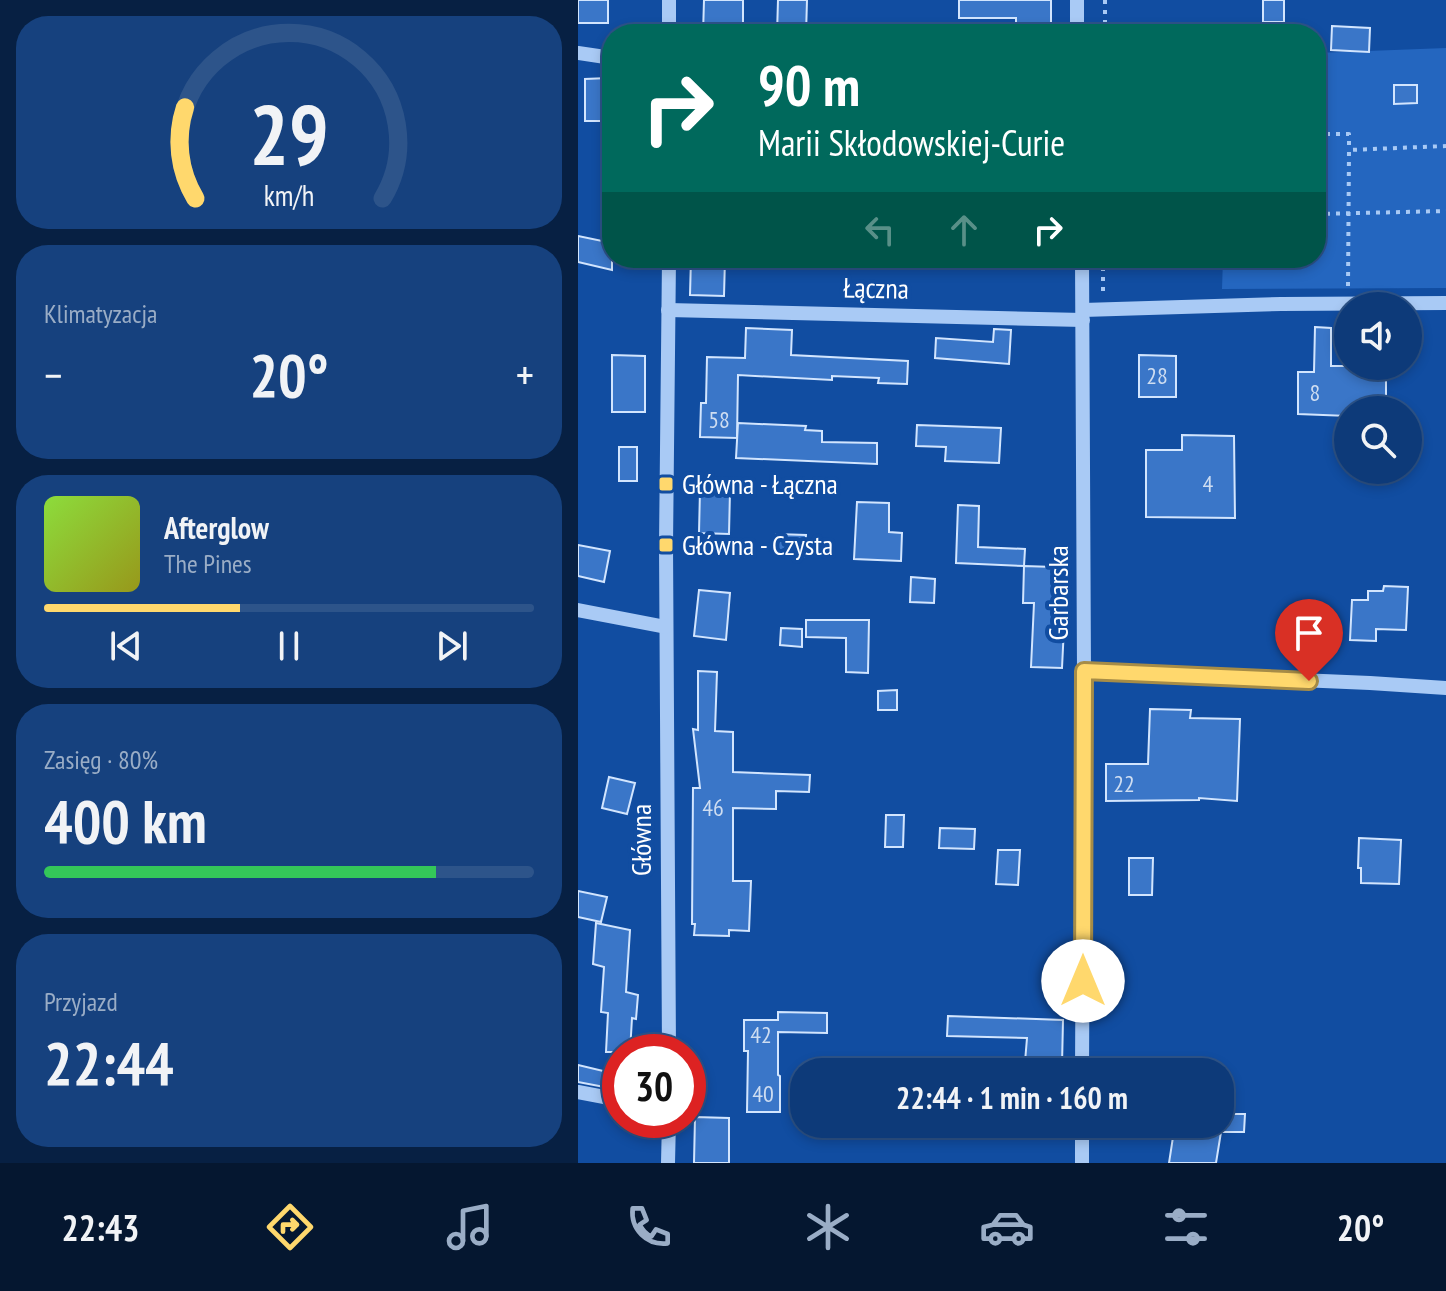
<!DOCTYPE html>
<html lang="pl">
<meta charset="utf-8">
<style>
:root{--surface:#0d3a79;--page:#16417e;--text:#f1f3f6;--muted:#9aadc6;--line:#2d548a;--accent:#ffd86d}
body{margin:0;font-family:"PT Sans Narrow",sans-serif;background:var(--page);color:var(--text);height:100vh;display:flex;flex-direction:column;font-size:30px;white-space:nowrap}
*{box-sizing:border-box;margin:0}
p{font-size:26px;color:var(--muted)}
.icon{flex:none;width:44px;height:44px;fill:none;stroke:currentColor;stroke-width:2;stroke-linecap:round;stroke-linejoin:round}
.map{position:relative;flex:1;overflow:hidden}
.panel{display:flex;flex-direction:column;gap:16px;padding:16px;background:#072043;width:578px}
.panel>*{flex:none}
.top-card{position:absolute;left:24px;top:24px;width:724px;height:244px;border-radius:32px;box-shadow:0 4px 12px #0003,0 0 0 2px var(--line);background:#00695c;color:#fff;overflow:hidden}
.buttons{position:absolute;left:756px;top:292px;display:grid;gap:16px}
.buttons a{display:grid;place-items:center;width:88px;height:88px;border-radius:50%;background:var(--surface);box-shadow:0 4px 12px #0003,0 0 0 2px var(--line);font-size:40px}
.speed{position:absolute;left:24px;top:1034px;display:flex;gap:16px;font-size:40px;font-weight:700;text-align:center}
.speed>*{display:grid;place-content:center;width:104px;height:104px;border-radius:50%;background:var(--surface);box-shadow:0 4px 12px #0003,0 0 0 2px var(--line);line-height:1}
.speed .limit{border:12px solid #d22;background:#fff;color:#111}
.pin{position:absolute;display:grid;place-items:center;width:68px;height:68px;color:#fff;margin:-82px -34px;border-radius:50% 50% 50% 0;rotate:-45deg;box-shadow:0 0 8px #0007}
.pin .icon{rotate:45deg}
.me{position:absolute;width:88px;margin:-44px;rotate:0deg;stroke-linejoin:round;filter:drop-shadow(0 0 6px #0008)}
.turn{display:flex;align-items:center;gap:28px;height:168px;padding:0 24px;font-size:36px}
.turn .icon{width:104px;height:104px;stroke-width:2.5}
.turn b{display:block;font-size:56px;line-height:68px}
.lanes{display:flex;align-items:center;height:76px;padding:0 24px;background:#0003;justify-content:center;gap:40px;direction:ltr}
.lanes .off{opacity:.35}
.big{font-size:60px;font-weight:800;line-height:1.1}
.panel .tile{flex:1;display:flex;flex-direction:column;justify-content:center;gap:12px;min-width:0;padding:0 28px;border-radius:32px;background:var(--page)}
.panel .dial{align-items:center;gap:0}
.dial svg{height:208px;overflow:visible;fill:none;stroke:var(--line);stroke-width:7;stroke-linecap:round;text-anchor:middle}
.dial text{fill:var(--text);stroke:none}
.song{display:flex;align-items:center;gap:24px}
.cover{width:96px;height:96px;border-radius:12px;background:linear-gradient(135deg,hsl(90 70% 55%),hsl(60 70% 35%))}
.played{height:8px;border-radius:4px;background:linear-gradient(90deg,var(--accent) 40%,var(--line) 40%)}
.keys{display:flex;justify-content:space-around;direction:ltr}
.heat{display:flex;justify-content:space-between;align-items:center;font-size:44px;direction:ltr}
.charge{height:12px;border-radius:6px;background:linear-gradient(90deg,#34c759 80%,var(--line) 0)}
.trip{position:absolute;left:212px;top:1058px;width:444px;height:80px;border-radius:32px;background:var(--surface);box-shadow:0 4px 12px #0003,0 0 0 2px var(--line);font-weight:800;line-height:80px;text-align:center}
.menu{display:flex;height:128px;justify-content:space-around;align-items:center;background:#051730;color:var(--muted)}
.menu .icon{width:56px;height:56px}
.menu .on{color:var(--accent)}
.menu b{font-size:36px;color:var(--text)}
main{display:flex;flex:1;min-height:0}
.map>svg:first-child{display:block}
</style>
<main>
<section class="panel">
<div class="tile dial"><svg viewBox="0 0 100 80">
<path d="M14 69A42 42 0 1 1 86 69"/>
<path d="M14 69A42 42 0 0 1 10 34" stroke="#ffd86d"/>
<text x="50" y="56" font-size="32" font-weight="700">29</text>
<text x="50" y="72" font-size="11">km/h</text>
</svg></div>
<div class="tile"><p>Klimatyzacja</p>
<div class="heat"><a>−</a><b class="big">20°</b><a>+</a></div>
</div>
<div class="tile">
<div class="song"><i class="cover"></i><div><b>Afterglow</b><p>The Pines</p></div></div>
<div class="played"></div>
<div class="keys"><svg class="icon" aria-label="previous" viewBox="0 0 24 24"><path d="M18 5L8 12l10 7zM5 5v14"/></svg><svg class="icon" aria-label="pause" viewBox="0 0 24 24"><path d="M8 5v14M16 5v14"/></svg><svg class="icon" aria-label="next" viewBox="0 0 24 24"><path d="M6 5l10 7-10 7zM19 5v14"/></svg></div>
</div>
<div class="tile"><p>Zasięg · 80%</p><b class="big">400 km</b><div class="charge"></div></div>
<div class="tile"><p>Przyjazd</p><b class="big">22:44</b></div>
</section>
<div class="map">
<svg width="868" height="1163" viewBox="0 0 868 1163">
<rect width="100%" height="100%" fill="#114da1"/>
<!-- green -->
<polygon fill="#2466bf" points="868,48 868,288 644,289 645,258 738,258 738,53"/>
<!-- building -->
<g fill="#3a76c8" stroke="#d2e5fe" stroke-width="2">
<rect x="0" y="0" width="30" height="23"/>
<polygon points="126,0 165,0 165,34 125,34"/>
<polygon points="200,0 229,0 228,34 199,34"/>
<polygon points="381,0 473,0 473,34 438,34 438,18 381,18"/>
<rect x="685" y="0" width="21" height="22"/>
<polygon points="754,26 792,28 791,52 753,50"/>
<polygon points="30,78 31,105 24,105 25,121 7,121 7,79"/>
<polygon points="816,85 839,85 839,103 816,104"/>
<polygon points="0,236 34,243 34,270 0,262"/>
<polygon points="113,258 147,258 146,296 112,295"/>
<polygon points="737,327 753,328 753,366 801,366 801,378 808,378 808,410 770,410 770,416 720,414 720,372 736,372"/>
<polygon points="168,328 214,330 213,355 330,361 329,384 300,383 301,378 254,376 254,380 160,375 159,438 122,437 123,403 128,403 129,357 167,358"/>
<polygon points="416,329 433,330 431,364 357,358 358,338 415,342"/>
<polygon points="34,355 67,356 67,412 34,412"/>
<polygon points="561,355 598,356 598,397 561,397"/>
<polygon points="160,423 228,426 227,430 244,431 244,442 299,443 299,464 158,458"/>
<polygon points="339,425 423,428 421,463 367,461 368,447 338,446"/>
<polygon points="604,435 656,436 657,518 568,517 568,450 604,450"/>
<rect x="41" y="447" width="18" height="34"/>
<polygon points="122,490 152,491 151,534 121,533"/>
<polygon points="279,502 311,503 311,532 324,533 323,561 276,559"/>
<polygon points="380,505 401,506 400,547 447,549 446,566 378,563"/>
<polygon points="198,534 228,535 226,557 197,555"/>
<polygon points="0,545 32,551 26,582 0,576"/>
<polygon points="446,566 476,567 476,580 479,580 477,627 486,627 484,668 453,667 456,603 445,603"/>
<polygon points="333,577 357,579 356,603 332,602"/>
<polygon points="806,586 830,587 828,630 798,629 798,641 772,640 774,600 790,600 790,591 805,591"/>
<polygon points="121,590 152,593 148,640 116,636"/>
<polygon points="228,620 291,620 290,673 268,672 268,638 228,637"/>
<polygon points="203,628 224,629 224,647 202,645"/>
<polygon points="120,671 139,672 137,731 155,732 155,772 232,775 231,792 198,791 198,809 155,808 155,881 173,881 171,931 151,930 151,936 116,935 117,924 114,924 115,788 122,788 115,729 120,730"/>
<polygon points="319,690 319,710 300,710 300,691"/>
<polygon points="572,709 613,710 612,718 662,719 659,801 621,798 621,800 528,801 528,764 570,764"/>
<polygon points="31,777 57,783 49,814 24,808"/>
<polygon points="308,815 326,815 325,847 307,847"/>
<polygon points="362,828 397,829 396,849 361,848"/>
<polygon points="781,838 823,840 821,884 783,883 783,868 780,868"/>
<polygon points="420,850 442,850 440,885 418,884"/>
<polygon points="551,858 575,858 574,895 551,895"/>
<polygon points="0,891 29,897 23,922 0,917"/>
<polygon points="18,923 52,930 48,992 60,995 58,1019 54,1018 52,1052 28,1052 30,1013 23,1012 26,967 15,964"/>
<polygon points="200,1012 249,1013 249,1033 200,1032 200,1075 202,1076 202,1112 169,1112 170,1051 166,1051 166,1020 200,1020"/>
<polygon points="370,1016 485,1020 484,1065 447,1062 449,1038 369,1036"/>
<polygon points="0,1065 42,1075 42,1090 0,1082"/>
<polygon points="642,1114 667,1114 666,1132 643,1132 638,1163 591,1163 597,1124 642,1124"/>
<polygon points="117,1117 151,1118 151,1163 116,1163"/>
</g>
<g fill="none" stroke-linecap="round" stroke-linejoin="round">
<!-- path -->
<g stroke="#a9caf5" stroke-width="4" stroke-dasharray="4 6" stroke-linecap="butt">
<polyline points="527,34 527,0"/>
<polyline points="738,134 771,134 771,150"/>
<polyline points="738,214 868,211"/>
<polyline points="770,286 771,150 868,146"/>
<polyline points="525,291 525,258"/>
</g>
<!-- minor -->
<g stroke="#a9caf5" stroke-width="14">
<polyline points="91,34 91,0"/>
<polyline points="499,34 499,0"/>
<polyline points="0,53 34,58"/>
<polyline points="91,258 88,545 91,1052"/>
<polyline points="504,258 506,671 504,1072"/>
<polyline points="90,310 505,320"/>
<polyline points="505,310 703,304 868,303"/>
<polyline points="0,610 88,627"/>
<polyline points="506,671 792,683 868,688"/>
<polyline points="0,1092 42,1100"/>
<polyline points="90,1163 91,1120"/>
<polyline points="504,1163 504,1124"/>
</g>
</g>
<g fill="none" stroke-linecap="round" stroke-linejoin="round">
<defs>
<polyline id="route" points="505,981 506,671 731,681"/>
</defs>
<!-- route casing -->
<use href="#route" stroke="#a68c47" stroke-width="20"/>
<!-- route -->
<use href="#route" stroke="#ffd86d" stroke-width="14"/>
</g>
<!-- markers -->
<g fill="#ffd86d" stroke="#114da1" stroke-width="3">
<rect x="80" y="476" width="16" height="16" rx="4"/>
<rect x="80" y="537" width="16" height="16" rx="4"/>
</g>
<g text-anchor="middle" stroke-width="8" stroke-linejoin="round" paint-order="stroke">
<!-- number labels -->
<g font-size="24" fill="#ceddf1">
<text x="579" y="384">28</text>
<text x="737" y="401">8</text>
<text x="141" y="428">58</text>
<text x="630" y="492">4</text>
<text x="546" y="792">22</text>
<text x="135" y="816">46</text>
<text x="183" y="1043">42</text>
<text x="185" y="1102">40</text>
</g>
<!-- street labels -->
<g font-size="28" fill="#fff" stroke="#114da1">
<text transform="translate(298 288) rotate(1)" y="10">Łączna</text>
<text transform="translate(480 593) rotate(-90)" y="10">Garbarska</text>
<text transform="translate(63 840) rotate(-90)" y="10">Główna</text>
</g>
<!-- poi labels -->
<g font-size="28" fill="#fff" stroke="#114da1" text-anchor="start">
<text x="104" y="494">Główna - Łączna</text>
<text x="104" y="555">Główna - Czysta</text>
</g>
</g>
</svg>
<div class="buttons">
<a><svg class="icon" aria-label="sound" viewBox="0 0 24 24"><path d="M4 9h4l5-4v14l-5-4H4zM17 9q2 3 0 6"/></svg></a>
<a><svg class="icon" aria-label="search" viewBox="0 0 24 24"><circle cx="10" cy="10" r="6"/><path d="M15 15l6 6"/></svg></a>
</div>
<div class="speed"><div class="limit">30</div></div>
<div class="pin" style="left:731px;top:681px;background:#d93025"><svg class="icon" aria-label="arrive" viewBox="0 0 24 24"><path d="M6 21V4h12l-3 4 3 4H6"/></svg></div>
<svg class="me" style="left:505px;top:981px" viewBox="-20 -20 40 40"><circle r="19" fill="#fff"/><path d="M0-13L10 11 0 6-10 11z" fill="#ffd86d"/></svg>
<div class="trip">22:44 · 1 min · 160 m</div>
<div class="top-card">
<div class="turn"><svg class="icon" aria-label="right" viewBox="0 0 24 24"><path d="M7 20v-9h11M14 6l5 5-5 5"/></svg><div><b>90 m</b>Marii Skłodowskiej-Curie</div></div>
<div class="lanes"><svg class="icon off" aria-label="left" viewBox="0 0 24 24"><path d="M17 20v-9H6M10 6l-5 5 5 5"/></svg><svg class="icon off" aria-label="ahead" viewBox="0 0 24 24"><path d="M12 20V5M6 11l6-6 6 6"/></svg><svg class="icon" aria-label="right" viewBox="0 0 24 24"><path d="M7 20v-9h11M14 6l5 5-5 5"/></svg></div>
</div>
</div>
</main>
<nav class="menu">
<b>22:43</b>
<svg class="icon on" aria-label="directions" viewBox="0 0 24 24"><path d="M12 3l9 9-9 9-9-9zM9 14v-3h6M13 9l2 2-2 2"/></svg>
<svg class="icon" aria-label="music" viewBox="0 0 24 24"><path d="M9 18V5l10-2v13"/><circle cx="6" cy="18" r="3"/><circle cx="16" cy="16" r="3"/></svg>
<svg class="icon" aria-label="phone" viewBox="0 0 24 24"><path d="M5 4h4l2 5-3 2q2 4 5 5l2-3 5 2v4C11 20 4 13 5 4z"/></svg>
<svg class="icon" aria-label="climate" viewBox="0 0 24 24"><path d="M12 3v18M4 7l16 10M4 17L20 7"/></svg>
<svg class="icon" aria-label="car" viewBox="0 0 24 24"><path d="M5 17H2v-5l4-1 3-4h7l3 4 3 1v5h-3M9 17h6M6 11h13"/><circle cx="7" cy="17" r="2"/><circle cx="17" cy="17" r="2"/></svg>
<svg class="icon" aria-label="filters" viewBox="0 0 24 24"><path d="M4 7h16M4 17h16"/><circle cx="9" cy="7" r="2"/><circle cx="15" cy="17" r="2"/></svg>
<b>20°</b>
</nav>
